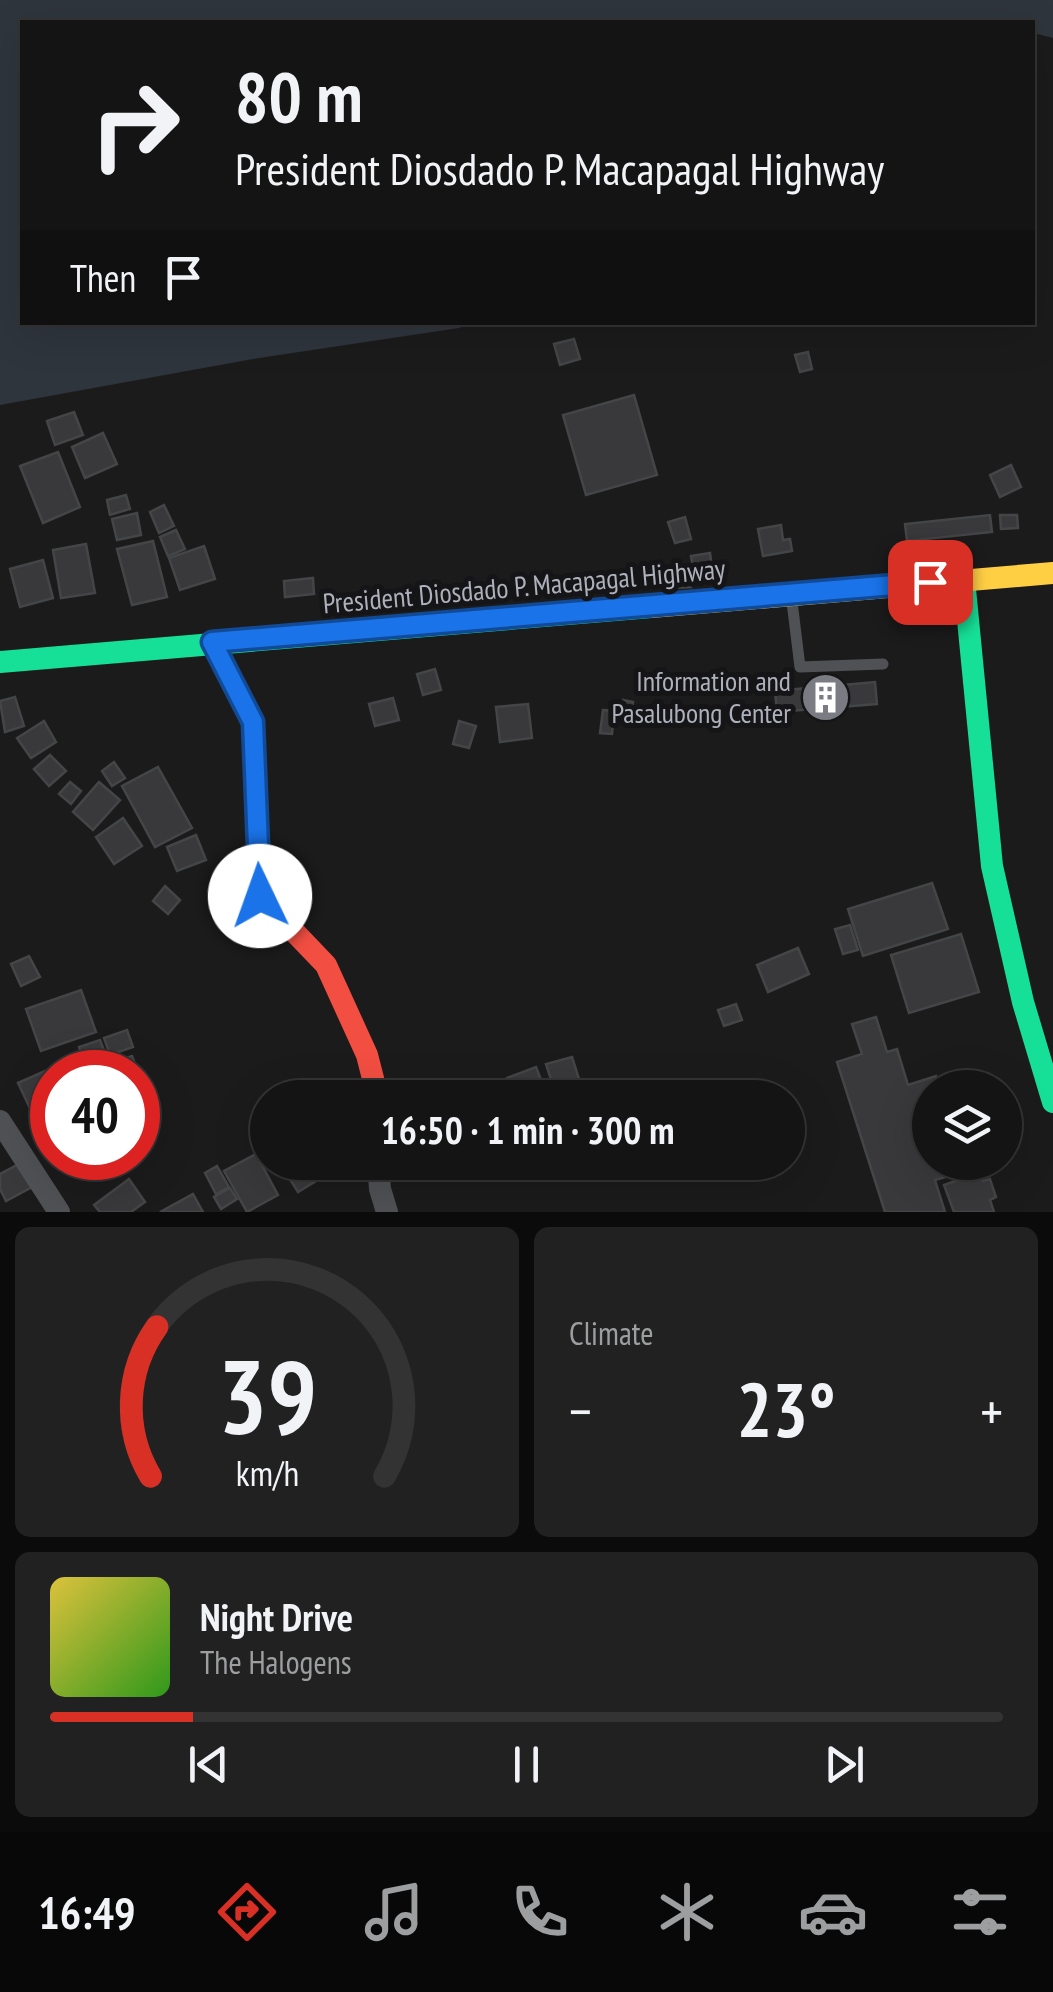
<!DOCTYPE html>
<meta charset="utf-8">
<style>
:root{--surface:#141414;--page:#212122;--text:#f1f3f6;--muted:#9d9ea0;--line:#333334;--accent:#d93025}
body{margin:0;font-family:"PT Sans Narrow",sans-serif;background:var(--page);color:var(--text);height:100vh;display:flex;flex-direction:column;font-size:38px;white-space:nowrap}
*{box-sizing:border-box;margin:0}
p{font-size:32px;color:var(--muted)}
.icon{flex:none;width:55px;height:55px;fill:none;stroke:currentColor;stroke-width:2;stroke-linecap:round;stroke-linejoin:round}
.map{position:relative;height:1212px;overflow:hidden}
.panel{display:flex;flex-direction:column;gap:15px;padding:15px;background:#0b0b0b;flex:1}
.panel>*{flex:none}
.hud{position:absolute;left:20px;top:20px;width:1015px;height:305px;border-radius:0px;box-shadow:0 10px 40px #0002,0 0 0 2px var(--line);background:#141414;color:var(--text);overflow:hidden}
.fabs{position:absolute;left:912px;top:1070px;display:grid;gap:20px}
.fabs a{display:grid;place-items:center;width:110px;height:110px;border-radius:50%;background:var(--surface);box-shadow:0 10px 40px #0002,0 0 0 2px var(--line);font-size:50px}
.speed{position:absolute;left:30px;top:1050px;display:flex;gap:20px;font-size:50px;font-weight:700;text-align:center}
.speed>*{display:grid;place-content:center;width:130px;height:130px;border-radius:50%;background:var(--surface);box-shadow:0 10px 40px #0002,0 0 0 2px var(--line);line-height:1}
.speed .limit{border:15px solid #d22;background:#fff;color:#111}
.pin{position:absolute;display:grid;place-items:center;width:85px;height:85px;color:#fff;margin:-42px;border-radius:20px;box-shadow:0 5px 15px #0006}
.me{position:absolute;width:110px;margin:-55px;rotate:357deg;stroke-linejoin:round;filter:drop-shadow(0 0 8px #0008)}
.turn{display:flex;align-items:center;gap:35px;height:210px;padding:0 50px;font-size:45px}
.turn .icon{width:130px;height:130px;stroke-width:2.5}
.turn b{display:block;font-size:70px;line-height:85px}
.then{display:flex;align-items:center;height:95px;padding:0 50px;background:#0003;gap:20px;font-size:38px}
.big{font-size:75px;font-weight:800;line-height:1.1}
.panel .card{flex:1;display:flex;flex-direction:column;justify-content:center;gap:15px;min-width:0;padding:0 35px;border-radius:15px;background:var(--page)}
.panel .dial{align-items:center;gap:0}
.dial svg{height:260px;overflow:visible;fill:none;stroke:var(--line);stroke-width:7;stroke-linecap:round;text-anchor:middle}
.dial text{fill:var(--text);stroke:none}
.song{display:flex;align-items:center;gap:30px}
.cover{width:120px;height:120px;border-radius:15px;background:linear-gradient(135deg,hsl(50 70% 55%),hsl(110 70% 35%))}
.played{height:10px;border-radius:5px;background:linear-gradient(90deg,var(--accent) 15%,var(--line) 15%)}
.keys{display:flex;justify-content:space-around;direction:ltr}
.heat{display:flex;justify-content:space-between;align-items:center;font-size:55px;direction:ltr}
.panel .tiles{flex:1;display:grid;gap:15px;grid-template-columns:1fr 1fr}
.card:last-child{grid-column:span 2}
.trip{position:absolute;left:250px;top:1080px;width:555px;height:100px;border-radius:50px;background:var(--surface);box-shadow:0 10px 40px #0002,0 0 0 2px var(--line);font-weight:800;line-height:100px;text-align:center}
.tabs{display:flex;height:160px;justify-content:space-around;align-items:center;background:#080808;color:var(--muted)}
.tabs .icon{width:70px;height:70px}
.tabs .on{color:var(--accent)}
.tabs b{font-size:45px;color:var(--text)}
.map>svg:first-child{display:block}
</style>
<div class="map">
<svg width="1053" height="1212" viewBox="0 0 1053 1212">
<rect width="100%" height="100%" fill="#1b1b1b"/>
<!-- water -->
<polygon fill="#2f353d" points="0,0 1053,0 1053,38 1033,33 1032,22 22,22 22,322 472,323 459,328 253,359 0,405"/>
<!-- building -->
<g fill="#39393b" stroke="#444547" stroke-width="2.5">
<polygon points="574,339 580,359 560,365 554,344"/>
<polygon points="808,352 812,369 800,372 795,355"/>
<polygon points="634,395 657,475 586,495 563,415"/>
<polygon points="74,412 83,435 55,445 47,421"/>
<polygon points="103,433 117,464 85,478 72,447"/>
<polygon points="58,452 80,507 43,523 20,466"/>
<polygon points="1011,465 1021,487 1000,497 990,475"/>
<polygon points="126,495 130,509 110,515 107,500"/>
<polygon points="164,505 174,526 159,533 150,512"/>
<polygon points="137,513 141,535 117,540 112,519"/>
<polygon points="990,515 992,532 907,541 905,524"/>
<polygon points="1000,515 1017,515 1018,528 1001,529"/>
<polygon points="685,517 691,539 675,543 668,522"/>
<polygon points="781,525 783,540 790,539 792,551 763,556 758,529"/>
<polygon points="176,530 185,549 168,556 160,537"/>
<polygon points="153,541 167,597 132,605 117,549"/>
<polygon points="86,544 95,593 61,598 53,550"/>
<polygon points="204,546 215,579 180,590 169,558"/>
<polygon points="710,553 713,576 695,579 691,556"/>
<polygon points="43,560 53,598 20,607 10,569"/>
<polygon points="689,566 691,587 676,588 674,567"/>
<polygon points="313,578 314,594 285,597 284,581"/>
<polygon points="435,669 441,690 423,695 417,674"/>
<polygon points="875,682 877,704 777,712 775,691"/>
<polygon points="15,697 24,726 5,732 0,701"/>
<polygon points="393,698 399,720 375,726 369,704"/>
<polygon points="623,700 633,702 631,713 638,714 636,725 619,722"/>
<polygon points="528,704 532,738 500,742 496,707"/>
<polygon points="603,710 614,711 612,734 600,733"/>
<polygon points="44,721 56,742 31,758 17,738"/>
<polygon points="459,721 476,726 469,748 453,744"/>
<polygon points="50,755 66,771 49,786 34,769"/>
<polygon points="114,762 125,778 112,786 102,771"/>
<polygon points="158,767 192,828 155,847 122,786"/>
<polygon points="70,782 81,791 71,804 59,794"/>
<polygon points="99,782 120,800 93,830 73,812"/>
<polygon points="123,818 142,846 114,864 96,837"/>
<polygon points="196,835 206,860 177,871 167,847"/>
<polygon points="932,883 948,929 863,956 848,909"/>
<polygon points="165,886 180,900 168,914 153,901"/>
<polygon points="850,925 858,950 843,954 835,929"/>
<polygon points="961,934 979,992 909,1013 891,955"/>
<polygon points="798,948 809,974 768,992 757,965"/>
<polygon points="29,956 40,977 21,986 11,964"/>
<polygon points="81,990 96,1032 41,1051 26,1009"/>
<polygon points="736,1004 742,1020 724,1026 718,1010"/>
<polygon points="876,1017 887,1052 897,1049 908,1085 936,1076 939,1088 930,1088 930,1162 963,1162 966,1171 935,1180 945,1212 885,1212 837,1062 862,1054 852,1024"/>
<polygon points="127,1030 133,1047 110,1055 104,1038"/>
<polygon points="100,1040 107,1058 86,1066 79,1047"/>
<polygon points="132,1056 138,1071 117,1072 113,1062"/>
<polygon points="572,1057 585,1098 557,1098 546,1064"/>
<polygon points="536,1067 548,1098 515,1098 507,1078"/>
<polygon points="52,1068 52,1114 36,1121 18,1083"/>
<polygon points="256,1154 278,1195 247,1212 224,1171"/>
<polygon points="279,1162 322,1162 329,1173 298,1192"/>
<polygon points="21,1163 34,1186 6,1201 0,1189 0,1174"/>
<polygon points="217,1166 229,1187 216,1194 205,1173"/>
<polygon points="980,1172 983,1181 990,1179 996,1197 990,1200 994,1212 954,1212 944,1185"/>
<polygon points="129,1179 145,1202 131,1212 100,1212 94,1205"/>
<polygon points="230,1188 237,1199 221,1209 214,1197"/>
<polygon points="193,1194 203,1212 160,1212"/>
</g>
<g fill="none" stroke-linecap="round" stroke-linejoin="round">
<!-- lane -->
<polyline stroke="#505154" stroke-width="11" points="792,602 800,667 883,664"/>
<!-- street -->
<g stroke="#505154" stroke-width="22">
<polyline points="0,1121 59,1212"/>
<polyline points="378,1162 380,1189 387,1212"/>
</g>
<!-- fast -->
<g stroke="#16e098" stroke-width="22">
<polyline points="964,579 992,866 1023,1002 1053,1102"/>
<polyline points="0,662 651,607"/>
</g>
<!-- slow -->
<polyline stroke="#ffcf43" stroke-width="22" points="651,607 1053,573"/>
<!-- jam -->
<polyline stroke="#f24e42" stroke-width="22" points="212,643 253,722 260,896 326,965 367,1055 378,1098"/>
</g>
<g fill="none" stroke-linecap="round" stroke-linejoin="round">
<defs>
<polyline id="route" points="260,896 253,722 212,642 930,582"/>
</defs>
<!-- route casing -->
<use href="#route" stroke="#114b97" stroke-width="25"/>
<!-- route -->
<use href="#route" stroke="#1a73e8" stroke-width="18"/>
</g>
<!-- icons -->
<defs>
<symbol id="building-disc" viewBox="-11 -11 22 22"><circle r="9.5" fill="#7b7c83" stroke="#151517"/><path d="M-4-6H4V6H1V3H-1V6H-4ZM-2.5-4.3h1.7v1.8h-1.7ZM.8-4.3h1.7v1.8H.8ZM-2.5-1h1.7V.8h-1.7ZM.8-1h1.7V.8H.8Z" fill="#fff"/></symbol>
</defs>
<g fill-rule="evenodd">
<use href="#building-disc" x="798" y="670" width="55" height="55"/>
</g>
<g text-anchor="middle" stroke-width="10" stroke-linejoin="round" paint-order="stroke">
<!-- street labels -->
<g font-size="28" fill="#aeb1bb" stroke="#151517">
<text transform="translate(524 586) rotate(-5)" y="10">President Diosdado P. Macapagal Highway</text>
</g>
<!-- poi labels -->
<g font-size="28" fill="#aeb1bb" stroke="#151517" text-anchor="end">
<text x="791" y="691">Information and<tspan x="791" dy="32">Pasalubong Center</tspan></text>
</g>
</g>
</svg>
<div class="fabs">
<a><svg class="icon" aria-label="layers" viewBox="0 0 24 24"><path d="M12 4l9 5-9 5-9-5zM3 14l9 5 9-5"/></svg></a>
</div>
<div class="speed"><div class="limit">40</div></div>
<div class="pin" style="left:930px;top:582px;background:#d93025"><svg class="icon" aria-label="arrive" viewBox="0 0 24 24"><path d="M6 21V4h12l-3 4 3 4H6"/></svg></div>
<svg class="me" style="left:260px;top:896px" viewBox="-20 -20 40 40"><circle r="19" fill="#fff"/><path d="M0-13L10 11 0 6-10 11z" fill="#1a73e8"/></svg>
<div class="trip">16:50 · 1 min · 300 m</div>
<div class="hud">
<div class="turn"><svg class="icon" aria-label="right" viewBox="0 0 24 24"><path d="M7 20v-9h11M14 6l5 5-5 5"/></svg><div><b>80 m</b>President Diosdado P. Macapagal Highway</div></div>
<div class="then">Then<svg class="icon" aria-label="arrive" viewBox="0 0 24 24"><path d="M6 21V4h12l-3 4 3 4H6"/></svg></div>
</div>
</div>
<section class="panel">
<div class="tiles">
<div class="card dial"><svg viewBox="0 0 100 80">
<path d="M14 69A42 42 0 1 1 86 69"/>
<path d="M14 69A42 42 0 0 1 16 23" stroke="#d93025"/>
<text x="50" y="56" font-size="32" font-weight="700">39</text>
<text x="50" y="72" font-size="11">km/h</text>
</svg></div>
<div class="card"><p>Climate</p>
<div class="heat"><a>−</a><b class="big">23°</b><a>+</a></div>
</div>
<div class="card">
<div class="song"><i class="cover"></i><div><b>Night Drive</b><p>The Halogens</p></div></div>
<div class="played"></div>
<div class="keys"><svg class="icon" aria-label="previous" viewBox="0 0 24 24"><path d="M18 5L8 12l10 7zM5 5v14"/></svg><svg class="icon" aria-label="pause" viewBox="0 0 24 24"><path d="M8 5v14M16 5v14"/></svg><svg class="icon" aria-label="next" viewBox="0 0 24 24"><path d="M6 5l10 7-10 7zM19 5v14"/></svg></div>
</div>
</div>
</section>
<nav class="tabs">
<b>16:49</b>
<svg class="icon on" aria-label="directions" viewBox="0 0 24 24"><path d="M12 3l9 9-9 9-9-9zM9 14v-3h6M13 9l2 2-2 2"/></svg>
<svg class="icon" aria-label="music" viewBox="0 0 24 24"><path d="M9 18V5l10-2v13"/><circle cx="6" cy="18" r="3"/><circle cx="16" cy="16" r="3"/></svg>
<svg class="icon" aria-label="phone" viewBox="0 0 24 24"><path d="M5 4h4l2 5-3 2q2 4 5 5l2-3 5 2v4C11 20 4 13 5 4z"/></svg>
<svg class="icon" aria-label="climate" viewBox="0 0 24 24"><path d="M12 3v18M4 7l16 10M4 17L20 7"/></svg>
<svg class="icon" aria-label="car" viewBox="0 0 24 24"><path d="M5 17H2v-5l4-1 3-4h7l3 4 3 1v5h-3M9 17h6M6 11h13"/><circle cx="7" cy="17" r="2"/><circle cx="17" cy="17" r="2"/></svg>
<svg class="icon" aria-label="filters" viewBox="0 0 24 24"><path d="M4 7h16M4 17h16"/><circle cx="9" cy="7" r="2"/><circle cx="15" cy="17" r="2"/></svg>
</nav>
